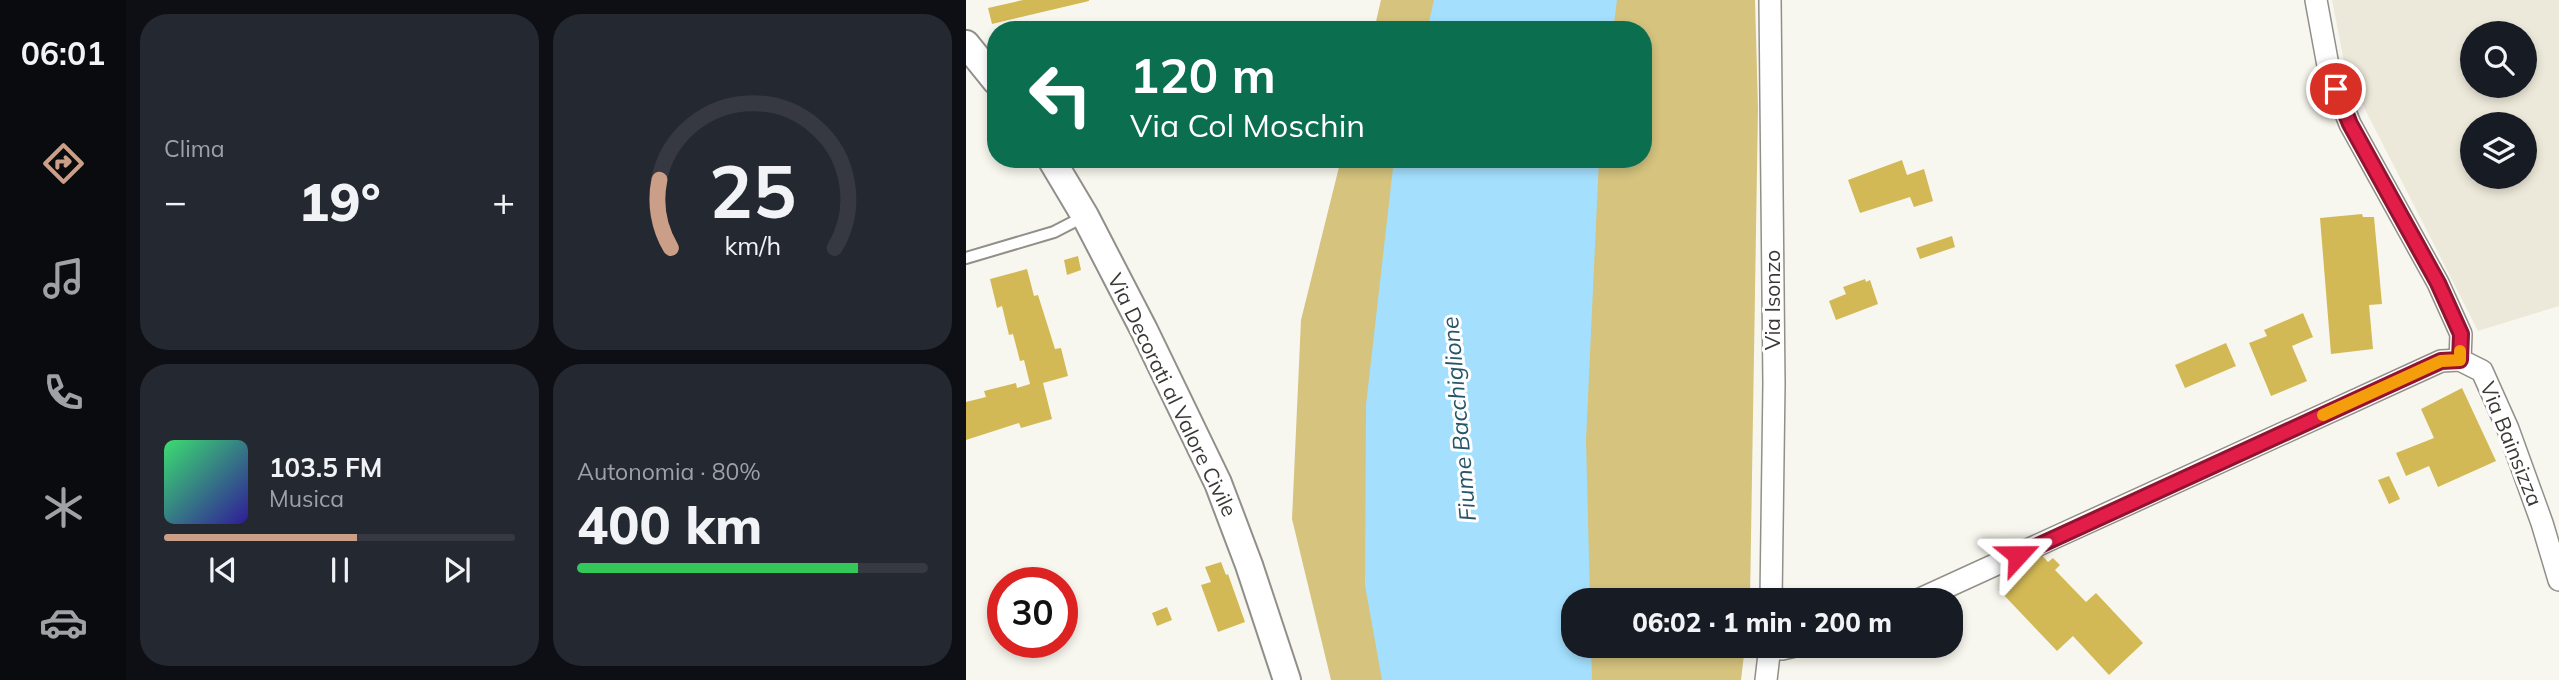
<!DOCTYPE html>
<html lang="it">
<meta charset="utf-8">
<style>
:root{--surface:#171b24;--page:#242831;--text:#f1f3f6;--muted:#9ea1a6;--line:#363941;--accent:#cb9f87}
body{margin:0;font-family:Mulish,sans-serif;background:var(--page);color:var(--text);height:100vh;display:flex;flex-direction:column;font-size:26px;white-space:nowrap}
*{box-sizing:border-box;margin:0}
p{font-size:23px;color:var(--muted)}
.icon{flex:none;width:38px;height:38px;fill:none;stroke:currentColor;stroke-width:2;stroke-linecap:round;stroke-linejoin:round}
.map{position:relative;flex:1;overflow:hidden}
.details{display:flex;flex-direction:column;gap:14px;padding:14px;background:#0d0f14;width:840px}
.details>*{flex:none}
.hud{position:absolute;left:21px;top:21px;width:665px;height:147px;border-radius:28px;box-shadow:0 4px 10px #0003;background:#0b6e4f;color:#fff;overflow:hidden}
.buttons{position:absolute;left:1494px;top:21px;display:grid;gap:14px}
.buttons a{display:grid;place-items:center;width:77px;height:77px;border-radius:50%;background:var(--surface);box-shadow:0 4px 10px #0003;font-size:35px}
.speed{position:absolute;left:21px;top:567px;display:flex;gap:14px;font-size:35px;font-weight:700;text-align:center}
.speed>*{display:grid;place-content:center;width:91px;height:91px;border-radius:50%;background:var(--surface);box-shadow:0 4px 10px #0003;line-height:1}
.speed .limit{border:10px solid #d22;background:#fff;color:#111}
.pin{position:absolute;display:grid;place-items:center;width:60px;height:60px;color:#fff;margin:-30px;border:4px solid #fff;border-radius:50%;box-shadow:0 2px 7px #0007}
.me{position:absolute;width:77px;margin:-38px;rotate:66deg;stroke-linejoin:round;filter:drop-shadow(0 0 5px #0008)}
.turn{display:flex;align-items:center;gap:24px;height:147px;padding:0 28px;font-size:32px}
.turn .icon{width:91px;height:91px;stroke-width:2.5}
.turn b{display:block;font-size:49px;line-height:60px}
.big{font-size:52px;font-weight:800;line-height:1.1}
.details .card{flex:1;display:flex;flex-direction:column;justify-content:center;gap:10px;min-width:0;padding:0 24px;border-radius:28px;background:var(--page)}
.details .dial{align-items:center;gap:0}
.dial svg{height:182px;overflow:visible;fill:none;stroke:var(--line);stroke-width:7;stroke-linecap:round;text-anchor:middle}
.dial text{fill:var(--text);stroke:none}
.song{display:flex;align-items:center;gap:21px}
.cover{width:84px;height:84px;border-radius:10px;background:linear-gradient(135deg,hsl(140 70% 55%),hsl(250 70% 35%))}
.played{height:7px;border-radius:4px;background:linear-gradient(90deg,var(--accent) 55%,var(--line) 55%)}
.keys{display:flex;justify-content:space-around;direction:ltr}
.heat{display:flex;justify-content:space-between;align-items:center;font-size:38px;direction:ltr}
.charge{height:10px;border-radius:5px;background:linear-gradient(90deg,#34c759 80%,var(--line) 0)}
.details .tiles{flex:1;display:grid;gap:14px;grid-template-columns:repeat(2,1fr)}
.trip{position:absolute;left:595px;top:588px;width:402px;height:70px;border-radius:28px;background:var(--surface);box-shadow:0 4px 10px #0003;font-weight:800;line-height:70px;text-align:center}
main{display:flex;flex:1;min-height:0}
.tabs{display:flex;flex-direction:column;width:126px;justify-content:space-around;align-items:center;background:#090b0e;color:var(--muted)}
.tabs .icon{width:49px;height:49px}
.tabs .current{color:var(--accent)}
.tabs b{font-size:32px;color:var(--text)}
.map>svg:first-child{display:block}
</style>
<main>
<nav class="tabs">
<b>06:01</b>
<svg class="icon current" aria-label="directions" viewBox="0 0 24 24"><path d="M12 3l9 9-9 9-9-9zM9 14v-3h6M13 9l2 2-2 2"/></svg>
<svg class="icon" aria-label="music" viewBox="0 0 24 24"><path d="M9 18V5l10-2v13"/><circle cx="6" cy="18" r="3"/><circle cx="16" cy="16" r="3"/></svg>
<svg class="icon" aria-label="phone" viewBox="0 0 24 24"><path d="M5 4h4l2 5-3 2q2 4 5 5l2-3 5 2v4C11 20 4 13 5 4z"/></svg>
<svg class="icon" aria-label="climate" viewBox="0 0 24 24"><path d="M12 3v18M4 7l16 10M4 17L20 7"/></svg>
<svg class="icon" aria-label="car" viewBox="0 0 24 24"><path d="M5 17H2v-5l4-1 3-4h7l3 4 3 1v5h-3M9 17h6M6 11h13"/><circle cx="7" cy="17" r="2"/><circle cx="17" cy="17" r="2"/></svg>
</nav>
<section class="details">
<div class="tiles">
<div class="card"><p>Clima</p>
<div class="heat"><a>−</a><b class="big">19°</b><a>+</a></div>
</div>
<div class="card dial"><svg viewBox="0 0 100 80">
<path d="M14 69A42 42 0 1 1 86 69"/>
<path d="M14 69A42 42 0 0 1 9 39" stroke="#cb9f87"/>
<text x="50" y="56" font-size="32" font-weight="700">25</text>
<text x="50" y="72" font-size="11">km/h</text>
</svg></div>
<div class="card">
<div class="song"><i class="cover"></i><div><b>103.5 FM</b><p>Musica</p></div></div>
<div class="played"></div>
<div class="keys"><svg class="icon" aria-label="previous" viewBox="0 0 24 24"><path d="M18 5L8 12l10 7zM5 5v14"/></svg><svg class="icon" aria-label="pause" viewBox="0 0 24 24"><path d="M8 5v14M16 5v14"/></svg><svg class="icon" aria-label="next" viewBox="0 0 24 24"><path d="M6 5l10 7-10 7zM19 5v14"/></svg></div>
</div>
<div class="card"><p>Autonomia · 80%</p><b class="big">400 km</b><div class="charge"></div></div>
</div>
</section>
<div class="map">
<svg width="1593" height="680" viewBox="0 0 1593 680">
<rect width="100%" height="100%" fill="#f8f7ef"/>
<!-- built -->
<path fill="#ede9da" fill-rule="evenodd" d="M 1366,0 L 1593,0 L 1593,306 L 1512,331 L 1380,72 ZM 1507,33 L 1559,33 L 1559,86 L 1507,86 ZM 1507,124 L 1559,124 L 1559,177 L 1507,177 Z"/>
<!-- green -->
<polygon fill="#d5c37e" points="415,0 789,0 792,108 784,600 607,600 607,646 779,646 775,680 365,680 326,519 335,320 375,159 677,159 677,30 408,30"/>
<!-- water -->
<g fill="#a4e0fe">
<polygon points="468,0 651,0 647,30 461,30"/>
<polygon points="428,159 633,159 620,440 624,600 607,600 607,646 625,646 626,680 416,680 399,585 400,405"/>
</g>
<!-- building -->
<g fill="#d3b955">
<polygon points="57,0 123,0 123,1 26,24 22,8"/>
<polygon points="936,160 941,175 958,169 967,201 948,207 944,197 894,213 882,180"/>
<polygon points="1396,214 1397,217 1408,217 1416,304 1403,305 1407,349 1365,354 1354,218"/>
<polygon points="986,236 989,247 954,259 950,248"/>
<polygon points="112,256 115,270 101,275 98,260"/>
<polygon points="61,269 68,296 72,295 89,349 95,348 102,376 77,383 86,419 55,428 53,423 0,440 0,402 20,397 18,391 50,383 51,388 64,384 58,360 54,361 47,334 43,335 36,306 31,308 24,279"/>
<polygon points="899,279 900,282 904,280 912,304 870,320 863,301 880,294 877,287"/>
<polygon points="1337,313 1347,337 1326,346 1341,381 1305,396 1283,343 1301,336 1298,330"/>
<polygon points="1260,343 1270,366 1219,388 1209,365"/>
<polygon points="1496,388 1530,461 1472,487 1463,466 1440,476 1430,453 1468,438 1455,409"/>
<polygon points="1423,476 1434,499 1423,504 1412,480"/>
<polygon points="1073,552 1082,562 1087,558 1094,565 1089,570 1120,602 1130,593 1177,643 1143,675 1107,636 1091,651 1033,590"/>
<polygon points="255,562 260,575 262,574 279,622 252,632 235,585 245,582 239,567"/>
<polygon points="201,607 206,620 191,626 186,613"/>
</g>
<g fill="none" stroke-linecap="round" stroke-linejoin="round">
<defs>
<polyline id="service" points="0,258 88,232 119,216"/>
<g id="minor">
<polyline points="804,0 808,384 805,600"/>
<polyline points="1350,0 1363,71 1384,124 1472,283 1495,334 1494,360"/>
<polyline points="1494,360 1516,371 1542,429 1576,523 1593,580"/>
<polyline points="952,600 1475,361 1494,360"/>
<polyline points="803,648 816,649 829,646"/>
<polyline points="800,680 804,646"/>
</g>
<g id="tertiary">
<polyline points="0,44 30,81"/>
<polyline points="85,159 119,216 178,330 252,483 283,565 321,680"/>
</g>
</defs>
<!-- service casing -->
<use href="#service" stroke="#918f89" stroke-width="14"/>
<!-- minor casing -->
<use href="#minor" stroke="#918f89" stroke-width="24"/>
<!-- tertiary casing -->
<use href="#tertiary" stroke="#918f89" stroke-width="30"/>
<!-- service -->
<use href="#service" stroke="#fff" stroke-width="10"/>
<!-- minor -->
<use href="#minor" stroke="#fff" stroke-width="21"/>
<!-- tertiary -->
<use href="#tertiary" stroke="#fff" stroke-width="26"/>
</g>
<g fill="none" stroke-linecap="round" stroke-linejoin="round">
<defs>
<polyline id="route" points="1052,555 1475,361 1494,360 1495,334 1472,283 1384,124 1370,89"/>
</defs>
<!-- route casing -->
<use href="#route" stroke="#92132f" stroke-width="18"/>
<!-- route -->
<use href="#route" stroke="#e11d48" stroke-width="12"/>
<!-- slow -->
<polyline stroke="#f59e0b" stroke-width="12" points="1357,415 1475,361 1494,360 1494,351"/>
</g>
<g text-anchor="middle" stroke-width="6" stroke-linejoin="round" paint-order="stroke">
<!-- street labels -->
<g font-size="21" fill="#3a3936" stroke="#fff">
<text transform="translate(807 300) rotate(-90)" y="7">Via Isonzo</text>
<text transform="translate(206 395) rotate(64)" y="7">Via Decorati al Valore Civile</text>
<text transform="translate(1545 444) rotate(68)" y="7">Via Bainsizza</text>
</g>
<!-- water labels -->
<g font-size="23" font-style="italic" fill="#265469" stroke="#fff">
<text transform="translate(493 419) rotate(-95)" y="8">Fiume Bacchiglione</text>
</g>
</g>
</svg>
<div class="buttons">
<a><svg class="icon" aria-label="search" viewBox="0 0 24 24"><circle cx="10" cy="10" r="6"/><path d="M15 15l6 6"/></svg></a>
<a><svg class="icon" aria-label="layers" viewBox="0 0 24 24"><path d="M12 4l9 5-9 5-9-5zM3 14l9 5 9-5"/></svg></a>
</div>
<div class="speed"><div class="limit">30</div></div>
<div class="pin" style="left:1370px;top:89px;background:#d93025"><svg class="icon" aria-label="arrive" viewBox="0 0 24 24"><path d="M6 21V4h12l-3 4 3 4H6"/></svg></div>
<svg class="me" style="left:1052px;top:555px" viewBox="-20 -20 40 40"><path d="M0-17L14 15 0 8-14 15z" fill="#e11d48" stroke="#fff" stroke-width="4"/></svg>
<div class="trip">06:02 · 1 min · 200 m</div>
<div class="hud">
<div class="turn"><svg class="icon" aria-label="left" viewBox="0 0 24 24"><path d="M17 20v-9H6M10 6l-5 5 5 5"/></svg><div><b>120 m</b>Via Col Moschin</div></div>
</div>
</div>
</main>
